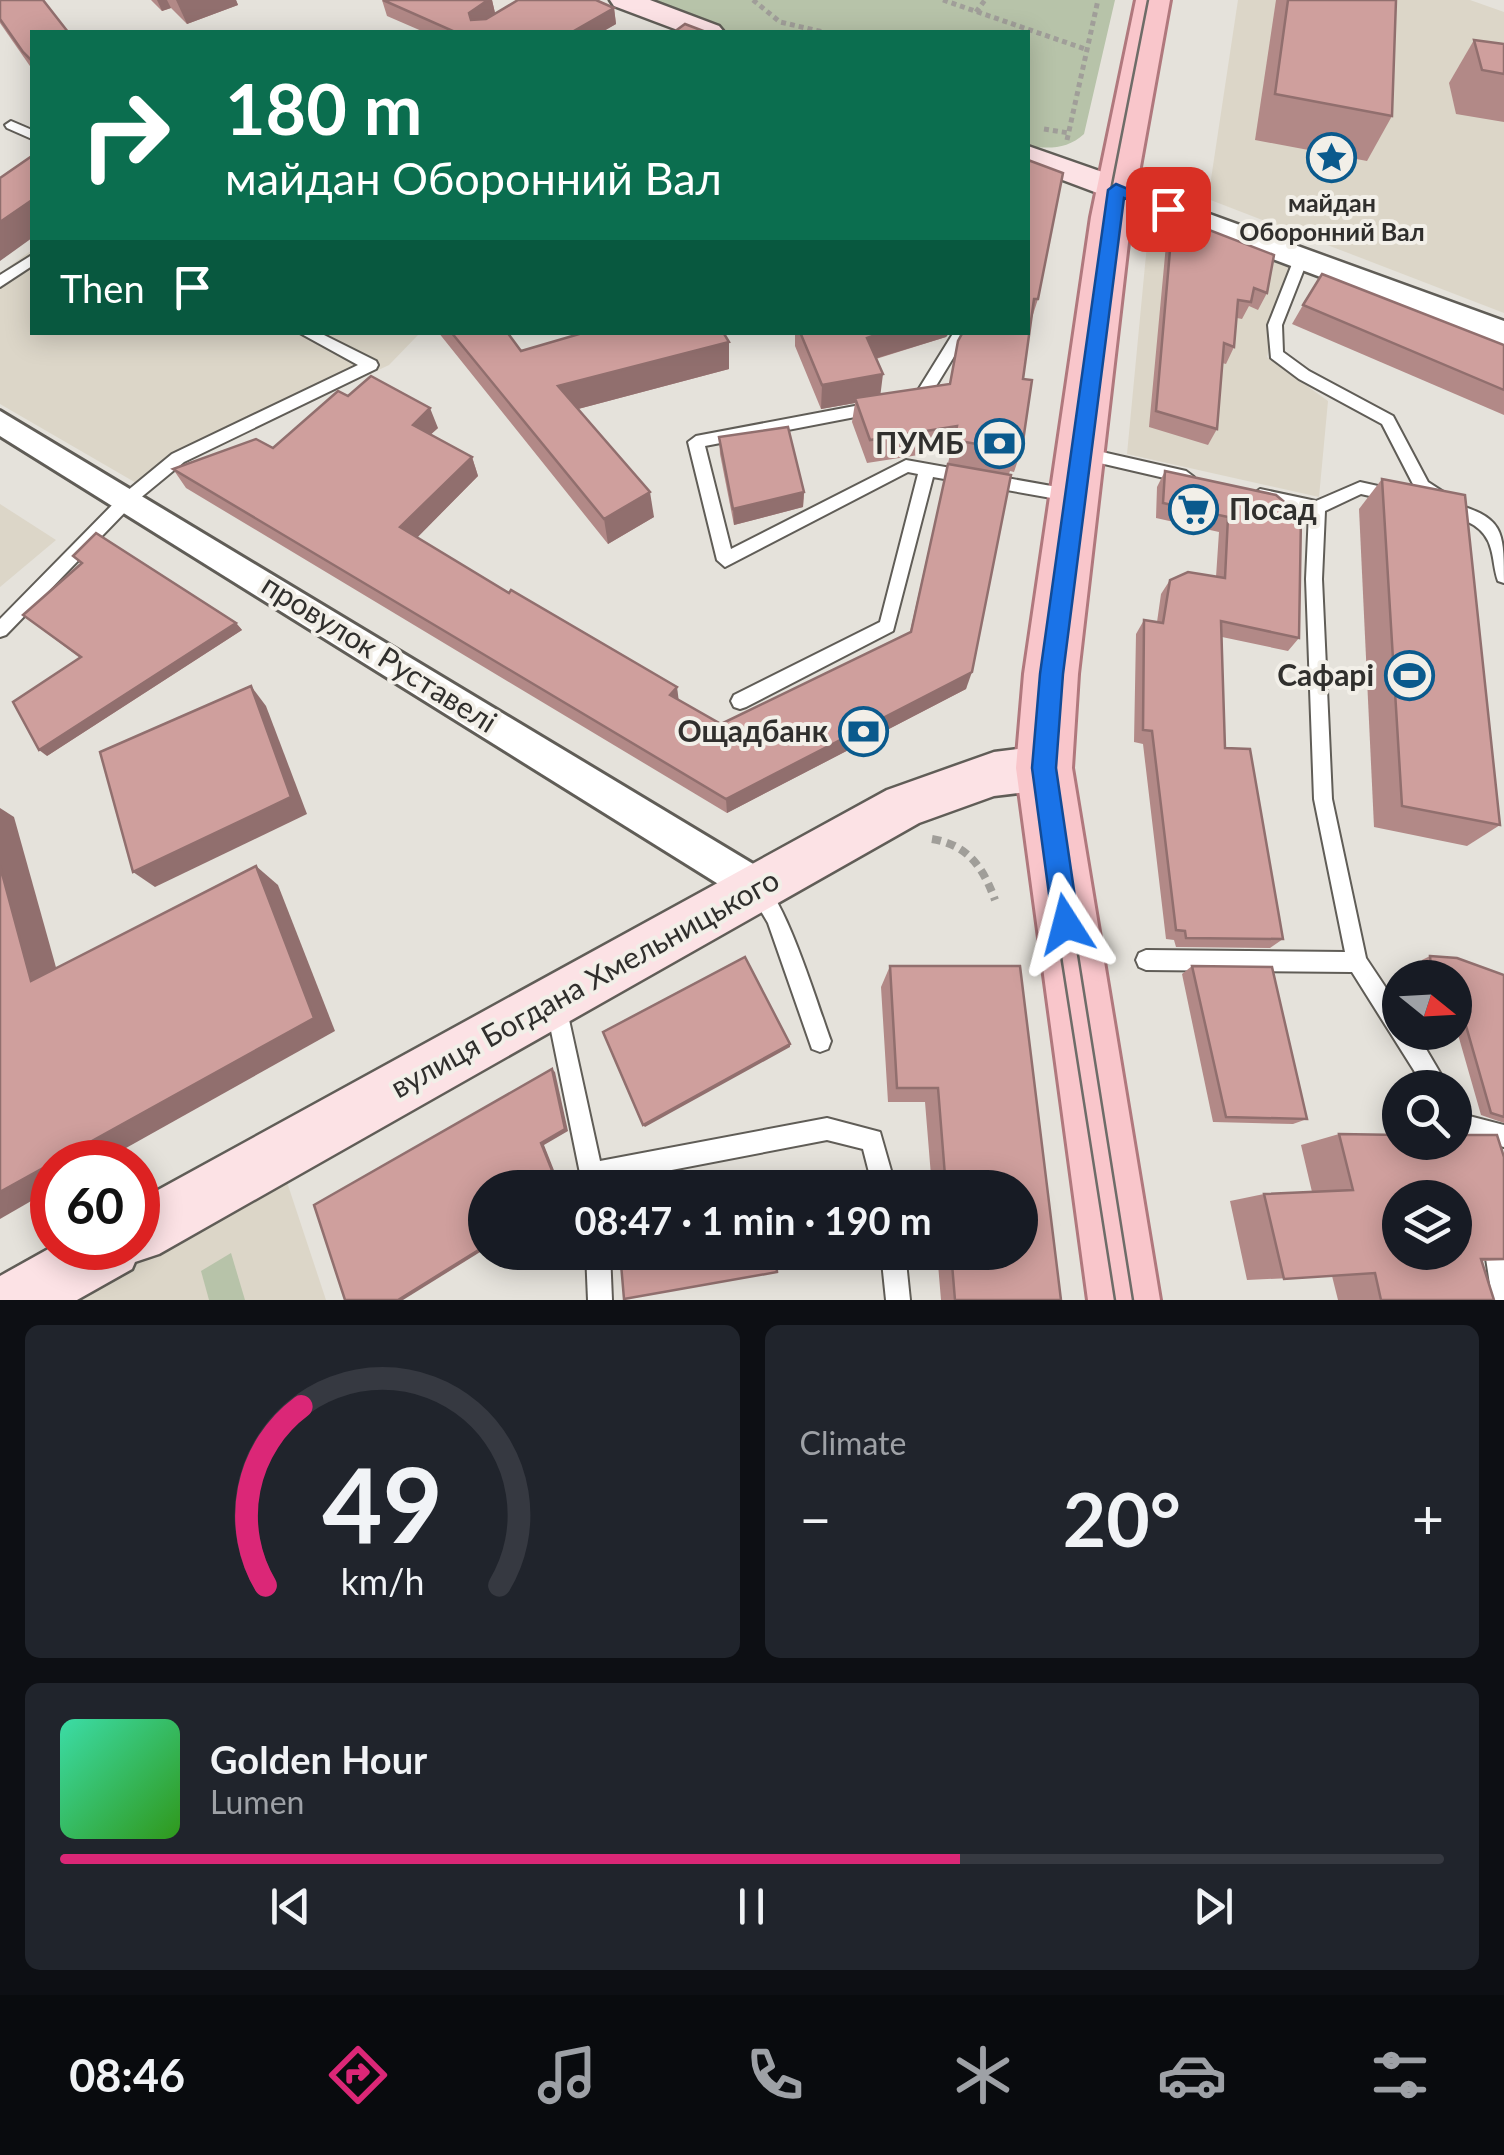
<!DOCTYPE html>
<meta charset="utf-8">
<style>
:root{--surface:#171b24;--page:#20242c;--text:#f1f3f6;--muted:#9ea1a6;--line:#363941;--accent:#db2777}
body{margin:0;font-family:Lato,sans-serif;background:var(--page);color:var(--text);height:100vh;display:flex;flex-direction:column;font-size:38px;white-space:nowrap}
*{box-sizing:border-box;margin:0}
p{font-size:32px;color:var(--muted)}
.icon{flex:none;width:55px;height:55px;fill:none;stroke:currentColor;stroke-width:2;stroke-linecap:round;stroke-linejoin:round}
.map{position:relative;height:1300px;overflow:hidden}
.sheet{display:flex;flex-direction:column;gap:25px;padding:25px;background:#0d0f14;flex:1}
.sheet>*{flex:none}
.guide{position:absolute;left:30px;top:30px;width:1000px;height:305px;border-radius:0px;box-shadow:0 5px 25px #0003;background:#0b6e4f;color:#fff;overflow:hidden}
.needle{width:65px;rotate:108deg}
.buttons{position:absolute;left:1382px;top:960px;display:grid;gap:20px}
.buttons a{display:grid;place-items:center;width:90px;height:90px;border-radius:50%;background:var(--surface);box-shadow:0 5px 25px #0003;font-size:50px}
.speed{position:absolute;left:30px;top:1140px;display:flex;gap:20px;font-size:50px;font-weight:700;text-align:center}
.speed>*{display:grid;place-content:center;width:130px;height:130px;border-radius:50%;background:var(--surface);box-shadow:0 5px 25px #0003;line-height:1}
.speed .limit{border:15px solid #d22;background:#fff;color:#111}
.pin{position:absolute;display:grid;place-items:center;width:85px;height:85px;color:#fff;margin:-42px;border-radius:20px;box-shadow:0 5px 15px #0006}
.me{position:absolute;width:110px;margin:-55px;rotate:351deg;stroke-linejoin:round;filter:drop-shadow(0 0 8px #0008)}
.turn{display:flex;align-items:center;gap:35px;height:210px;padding:0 30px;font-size:45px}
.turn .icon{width:130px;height:130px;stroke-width:2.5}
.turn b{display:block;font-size:70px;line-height:85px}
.then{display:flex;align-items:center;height:95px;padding:0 30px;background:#0003;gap:20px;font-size:38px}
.big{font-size:75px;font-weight:700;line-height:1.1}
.sheet .tile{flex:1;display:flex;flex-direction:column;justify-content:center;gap:15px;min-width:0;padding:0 35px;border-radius:15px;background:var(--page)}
.sheet .dial{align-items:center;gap:0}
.dial svg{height:260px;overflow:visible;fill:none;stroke:var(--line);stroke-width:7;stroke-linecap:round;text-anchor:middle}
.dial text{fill:var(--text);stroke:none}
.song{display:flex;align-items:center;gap:30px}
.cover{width:120px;height:120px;border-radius:15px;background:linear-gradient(135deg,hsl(160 70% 55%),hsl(110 70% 35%))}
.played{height:10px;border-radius:5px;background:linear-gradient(90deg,var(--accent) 65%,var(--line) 65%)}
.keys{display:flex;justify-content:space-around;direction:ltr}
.heat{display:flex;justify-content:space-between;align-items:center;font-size:55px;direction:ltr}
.sheet .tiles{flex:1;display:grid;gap:25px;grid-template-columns:1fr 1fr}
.tile:last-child{grid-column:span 2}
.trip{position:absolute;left:468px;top:1170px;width:570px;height:100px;border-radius:50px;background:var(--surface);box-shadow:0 5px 25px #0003;font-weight:700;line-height:100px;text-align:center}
.tab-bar{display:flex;height:160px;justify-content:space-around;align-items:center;background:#090b0e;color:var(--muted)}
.tab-bar .icon{width:70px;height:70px}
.tab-bar .selected{color:var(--accent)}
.tab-bar b{font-size:45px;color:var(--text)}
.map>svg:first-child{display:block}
</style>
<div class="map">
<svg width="1504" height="1300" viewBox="0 0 1504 1300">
<rect width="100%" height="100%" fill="#e5e2db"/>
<!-- built -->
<g fill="#dcd6c8">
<polygon points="1238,0 1470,0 1504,12 1504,313 1208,199"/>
<polygon points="1163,221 1182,223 1289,264 1267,357 1328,401 1319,497 1127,454 1148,234 1153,225"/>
<polygon points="32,250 32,332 420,333 389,365 187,461 150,491 0,404 0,273"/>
<polygon points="0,504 56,540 0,587"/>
<polygon points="285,1176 326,1300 60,1300"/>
</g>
<!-- green -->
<g fill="#b7c3a9">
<path d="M 648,0 L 1115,0 L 1084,134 C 1068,149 1049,149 1028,146 L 1028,32 L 731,32 Z"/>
<polygon points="231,1253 245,1300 209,1300 201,1271"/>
</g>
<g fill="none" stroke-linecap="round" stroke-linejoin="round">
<defs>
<g id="service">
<polygon points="11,121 32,130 32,139 7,128 5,125"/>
<path d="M 1301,254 L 1308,259 L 1282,325 L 1283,352 L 1309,371 L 1393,416 L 1428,482 L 1448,495 L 1448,502 C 1504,517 1504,529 1504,583 L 1498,581 C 1494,570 1494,559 1491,549 C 1485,524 1462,519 1440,512 L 1440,505 L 1416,490 L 1382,424 L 1299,379 L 1271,358 L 1268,325 L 1294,259 Z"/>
<polygon points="32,255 32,266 0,287 0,275"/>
<polygon points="298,332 318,332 376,361 378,365 376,369 184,462 133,504 6,635 0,637 0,619 121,496 172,454 358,365"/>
<polygon points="954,332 969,332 925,404 906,405 903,401 906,397 915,395"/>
<polygon points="876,402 881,404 884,408 881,412 705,446 731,549 906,460 1074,490 1082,496 1074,502 933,477 893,631 746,707 740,709 734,707 731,701 734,695 880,622 918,474 908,472 725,567 717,560 688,442 696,436"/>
<polygon points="1080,447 1186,471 1194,477 1186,483 1074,457 1072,453"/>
<polygon points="1360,482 1396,490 1404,496 1396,502 1361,494 1325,511 1322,579 1332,799 1366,958 1400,1009 1400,1032 1416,1032 1449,1088 1425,1088 1352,972 1146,970 1139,967 1136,960 1139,953 1146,950 1345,952 1314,799 1306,579 1309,512 1260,501 1252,495 1260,489 1316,501"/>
<path d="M 758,879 C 784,891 819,1010 831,1041 L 828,1049 L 820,1052 L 812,1049 L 768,923 L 748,889 L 751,882 Z"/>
<polygon points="556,996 563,999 566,1006 600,1161 827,1118 880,1132 896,1188 873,1188 863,1149 827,1140 604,1183 605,1188 583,1188 546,1006 549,999"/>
<polygon points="1455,1102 1463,1105 1469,1116 1504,1125 1504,1147 1492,1144 1494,1158 1491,1166 1483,1169 1475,1166 1468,1138 1455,1133"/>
<polygon points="1495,1227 1504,1233 1504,1300 1493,1300 1492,1297 1483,1239 1487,1231"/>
<polygon points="586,1252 610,1252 612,1300 588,1300"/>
<polygon points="881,1252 905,1252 910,1300 886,1300"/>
</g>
<polygon id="minor" points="0,411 770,874 775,887 770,900 757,905 744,900 0,436"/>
<polygon id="tertiary" points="1116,180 1504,321 1504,346 1105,196 1101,189 1105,182"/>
<g id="secondary">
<polygon points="610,0 650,0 719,26 724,32 683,32 614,6"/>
<polygon points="1028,146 1128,181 1133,189 1128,197 1116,200 1028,167"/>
<polygon points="1044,746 1061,753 1068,768 1061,783 1044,790 994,796 919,823 159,1254 135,1262 132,1269 77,1300 0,1300 0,1276 52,1247 138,1248 138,1201 887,790 994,752"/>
</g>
<polygon id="primary" points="1136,0 1170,0 1131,217 1078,674 1072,768 1160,1300 1088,1300 1016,768 1024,674 1091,217"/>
</defs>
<!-- service casing -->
<use href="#service" stroke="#605d57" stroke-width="4"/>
<!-- minor casing -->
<use href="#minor" stroke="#605d57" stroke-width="6"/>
<!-- tertiary casing -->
<use href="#tertiary" stroke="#605d57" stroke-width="5"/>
<!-- secondary casing -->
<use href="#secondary" stroke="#605d57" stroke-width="5"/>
<!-- primary casing -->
<use href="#primary" stroke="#b0787d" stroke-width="6"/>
<!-- path-far1 -->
<g stroke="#a09e99" stroke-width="5" stroke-dasharray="5 4" stroke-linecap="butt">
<polyline points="753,0 780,22 823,32"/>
<polyline points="943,0 1088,50"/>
<polyline points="976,12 985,0"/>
<polyline points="1044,129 1069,133"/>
<polyline points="1067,140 1098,0"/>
</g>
<!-- path -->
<path stroke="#a09e99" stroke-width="8" stroke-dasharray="9 6" stroke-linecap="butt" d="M 932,839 C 968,845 983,867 995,900"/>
<!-- service -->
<use href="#service" fill="#fff" fill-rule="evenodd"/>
<!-- minor -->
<use href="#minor" fill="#fff" fill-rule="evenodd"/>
<!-- tertiary -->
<use href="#tertiary" fill="#fff" fill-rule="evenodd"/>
<!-- secondary -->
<use href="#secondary" fill="#fce2e5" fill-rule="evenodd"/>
<!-- primary -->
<use href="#primary" fill="#f9c6cb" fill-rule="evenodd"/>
<!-- tram -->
<g stroke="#6e6c68" stroke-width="2.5">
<polyline points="1076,537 1053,769 1069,898 1133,1300"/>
<polyline points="1115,1300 1052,899 1037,769 1042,673 1106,215 1148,0"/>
</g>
</g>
<!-- wall -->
<g fill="#b28987">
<polygon points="0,0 32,32 32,69 0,23"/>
<polygon points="151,0 236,0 238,5 187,24 171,8 162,11"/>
<polygon points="382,0 492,0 495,13 614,8 616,24 602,32 424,32 387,16"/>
<polygon points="1276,0 1396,0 1392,116 1367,161 1255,140"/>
<polygon points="1474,40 1504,44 1504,122 1456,114 1449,83"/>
<polygon points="1028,160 1038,299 1030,324 1023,379 1022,448 1014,472 1010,471 1009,474 966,689 727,813 186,488 173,469 273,448 348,396 438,428 430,435 472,457 478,476 417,537 679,700 721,724 910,632 951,450 867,463 852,422 855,403 821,409 795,346 795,332 950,332 946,337 876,359 880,394 949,384 1028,332"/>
<polygon points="1173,216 1267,293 1258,310 1249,306 1242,319 1237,318 1234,347 1226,364 1222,363 1217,429 1208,445 1149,427 1167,234"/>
<polygon points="1303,305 1504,345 1504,415 1292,324"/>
<polygon points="438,332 507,332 521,351 729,342 729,369 578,409 654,517 608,544"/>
<polygon points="719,437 804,492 803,507 734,525 720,454"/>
<polygon points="1165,471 1276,495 1299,638 1288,651 1222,637 1225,748 1283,939 1270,948 1176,947 1174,940 1166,939 1143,744 1134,742 1136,634 1144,620 1157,622 1161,594 1170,580 1216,577 1219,532 1156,518 1157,487"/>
<polygon points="1382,479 1500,825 1467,846 1374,827 1359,509"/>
<polygon points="73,556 236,623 242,630 47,756 80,658 23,615 81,564"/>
<polygon points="1430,956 1504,975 1504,1123 1481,1115 1455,1024 1455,978 1423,978 1422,960"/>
<polygon points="890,966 1020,966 1061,1300 941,1300 937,1252 1020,1252 1020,1188 932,1188 925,1102 888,1102 881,987"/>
<polygon points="1192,966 1307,1119 1293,1124 1213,1122 1182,974"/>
<polygon points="1339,1134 1504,1157 1504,1260 1482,1261 1494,1300 1338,1300 1332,1276 1247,1280 1230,1201 1264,1194 1312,1192 1301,1145"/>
</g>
<!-- shaded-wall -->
<g fill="#916f6e">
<polygon points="157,0 167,0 171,8 162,11"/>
<polygon points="176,0 236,0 238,5 187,24"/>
<polygon points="488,0 492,0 495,13 473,29 469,13"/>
<polygon points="614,8 616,24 602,32 572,32"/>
<polygon points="32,200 32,238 0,261 0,222"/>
<polygon points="884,332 950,332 946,337 864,362 867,338"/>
<polygon points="729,342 729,369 563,413 558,386"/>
<polygon points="883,374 880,398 855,398 855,403 821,409 822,385"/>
<polygon points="430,408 438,428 420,444 413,425"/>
<polygon points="472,457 478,476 409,546 400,527"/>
<polygon points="650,492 654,517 608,544 604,519"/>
<polygon points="804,492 803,507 734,525 733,509"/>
<polygon points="236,623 242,630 47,756 39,750"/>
<polygon points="972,672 966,689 727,813 726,799"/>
<polygon points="251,686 266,706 307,814 155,887 133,872"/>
<polygon points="677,687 679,702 670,695"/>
<polygon points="0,808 14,817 64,996 31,981 0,866"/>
<polygon points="256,866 278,885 335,1031 101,1162 53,1162"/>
<polygon points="790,1044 790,1047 645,1127 643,1125"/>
<polygon points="552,1069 555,1072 568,1131 544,1145 561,1188 559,1188 541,1143"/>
<polygon points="52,1163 52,1189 0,1219 0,1192"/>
<polygon points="485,1246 485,1249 403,1300 398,1300"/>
</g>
<!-- building -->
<g fill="#cf9f9d" stroke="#916f6e" stroke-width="2.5" fill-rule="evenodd">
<polygon points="0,0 43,0 68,32 32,32 32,61 23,52 0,19"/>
<polygon points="383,0 488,0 469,13 471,20 486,19 518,0 596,0 614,8 572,32 455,32"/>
<polygon points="1288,0 1396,0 1392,116 1275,94"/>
<polygon points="685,24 706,32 674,32"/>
<polygon points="1474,40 1504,44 1504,74 1482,70"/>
<polygon points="32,156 32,200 0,222 0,178"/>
<polygon points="1028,160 1063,173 1038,299 1034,299 1023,379 1032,380 1022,448 1017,447 1016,451 954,440 957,426 870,440 855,398 950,384 958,341 963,332 1028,332"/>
<polygon points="1173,216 1274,255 1267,293 1254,288 1251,302 1238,300 1234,347 1224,343 1217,429 1156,411"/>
<polygon points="1322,274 1504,345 1504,390 1303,305"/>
<polygon points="451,332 507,332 521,351 586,332 723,332 729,342 558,386 650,492 604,519"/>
<polygon points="800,332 884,332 867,338 883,374 822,385"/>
<polygon points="371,376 430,408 413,425 472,457 400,527 509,593 511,590 677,687 670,695 721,724 911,632 948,464 1011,475 972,672 726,799 173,469 256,439 273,448 338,391 348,396"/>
<polygon points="788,427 804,492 733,509 719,437"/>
<polygon points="1165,471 1276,495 1301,516 1299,638 1221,621 1225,748 1250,749 1283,939 1186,938 1185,931 1176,930 1152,731 1143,730 1144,620 1163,623 1170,580 1188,572 1225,578 1228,517 1163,503"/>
<polygon points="1382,479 1465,495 1500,825 1402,806"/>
<polygon points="96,533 236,623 39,750 13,702 81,657 23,615 82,563 73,556"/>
<polygon points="251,686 291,797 133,872 100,752"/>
<polygon points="0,866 31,981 256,866 314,1018 0,1192"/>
<polygon points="1430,956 1457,958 1504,975 1504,1117 1491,1113 1458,998 1455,997 1455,978 1432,978"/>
<polygon points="745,957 790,1044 643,1125 603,1032"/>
<polygon points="890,966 1020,966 1061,1300 955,1300 951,1252 1020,1252 1020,1188 946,1188 938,1088 897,1088"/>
<polygon points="1192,966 1272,967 1307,1119 1226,1117"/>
<polygon points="552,1069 565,1129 541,1143 559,1188 485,1188 485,1246 398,1300 345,1300 314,1205"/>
<path d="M 1339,1134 L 1400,1135 L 1400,1142 L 1455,1142 L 1455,1135 L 1497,1135 L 1504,1157 L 1504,1259 L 1481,1259 L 1494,1300 L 1381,1300 L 1375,1273 L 1284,1279 L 1264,1194 L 1353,1190 ZM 1400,1198 L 1455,1198 L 1455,1252 L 1400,1252 Z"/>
<polygon points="620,1252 775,1252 777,1272 624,1299"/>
</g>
<!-- route -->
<polygon fill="#1a73e8" stroke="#114b97" stroke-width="2.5" points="1116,184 1176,209 1168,215 1124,198 1063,674 1056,768 1079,924 1075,933 1066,937 1057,933 1053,924 1032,768 1040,674 1108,190"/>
<!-- icons -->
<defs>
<symbol id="sight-ring" viewBox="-11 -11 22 22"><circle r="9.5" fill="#f2efe8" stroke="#0a5a8d" stroke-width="1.5"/><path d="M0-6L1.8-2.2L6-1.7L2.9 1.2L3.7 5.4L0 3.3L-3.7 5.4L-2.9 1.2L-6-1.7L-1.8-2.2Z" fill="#0a5a8d"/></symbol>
<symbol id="bank-ring" viewBox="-11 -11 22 22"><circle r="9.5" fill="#f2efe8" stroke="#0a5a8d" stroke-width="1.5"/><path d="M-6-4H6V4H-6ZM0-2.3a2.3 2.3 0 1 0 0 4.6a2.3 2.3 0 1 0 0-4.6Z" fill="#0a5a8d"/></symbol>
<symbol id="supermarket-ring" viewBox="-11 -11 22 22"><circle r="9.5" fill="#f2efe8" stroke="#0a5a8d" stroke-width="1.5"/><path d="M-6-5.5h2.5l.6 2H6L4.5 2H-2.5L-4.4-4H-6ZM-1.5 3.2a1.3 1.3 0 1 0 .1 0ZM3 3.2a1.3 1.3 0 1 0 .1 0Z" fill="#0a5a8d"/></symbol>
<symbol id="stadium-ring" viewBox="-11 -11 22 22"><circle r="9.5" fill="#f2efe8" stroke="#0a5a8d" stroke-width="1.5"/><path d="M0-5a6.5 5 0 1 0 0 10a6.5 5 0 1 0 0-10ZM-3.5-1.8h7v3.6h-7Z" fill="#0a5a8d"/></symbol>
</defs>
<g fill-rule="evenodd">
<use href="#sight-ring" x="1304" y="130" width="55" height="55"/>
<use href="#bank-ring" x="972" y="416" width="55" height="55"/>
<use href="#supermarket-ring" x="1166" y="482" width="55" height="55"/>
<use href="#stadium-ring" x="1382" y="648" width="55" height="55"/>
<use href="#bank-ring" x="836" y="704" width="55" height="55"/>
</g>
<g text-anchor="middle" stroke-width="8" stroke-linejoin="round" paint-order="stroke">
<!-- far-poi labels -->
<g font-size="25" font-weight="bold" fill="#302f2d" stroke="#f2efe8">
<text x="1332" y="212">майдан<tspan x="1332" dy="29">Оборонний Вал</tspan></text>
</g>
<!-- poi labels -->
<g font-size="30" font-weight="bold" fill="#302f2d" stroke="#f2efe8" text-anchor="end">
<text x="964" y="454">ПУМБ</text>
<text x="1229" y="520" text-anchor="start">Посад</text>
<text x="1374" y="686">Сафарі</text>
<text x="828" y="742">Ощадбанк</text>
</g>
<!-- street labels -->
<g font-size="30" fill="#302f2d" stroke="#f2efe8">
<text transform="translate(379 654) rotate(32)" y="10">провулок Руставелі</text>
<text transform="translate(585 984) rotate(-29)" y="10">вулиця Богдана Хмельницького</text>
</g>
</g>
</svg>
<div class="buttons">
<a><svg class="needle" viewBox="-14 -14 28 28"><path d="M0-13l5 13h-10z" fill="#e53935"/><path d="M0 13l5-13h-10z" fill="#9ea1a6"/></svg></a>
<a><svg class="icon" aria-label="search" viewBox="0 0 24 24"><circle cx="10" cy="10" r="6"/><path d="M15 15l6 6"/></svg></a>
<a><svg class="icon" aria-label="layers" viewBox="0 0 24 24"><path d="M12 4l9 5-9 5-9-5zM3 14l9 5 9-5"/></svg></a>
</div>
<div class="speed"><div class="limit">60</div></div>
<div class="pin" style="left:1168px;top:209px;background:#d93025"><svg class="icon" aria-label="arrive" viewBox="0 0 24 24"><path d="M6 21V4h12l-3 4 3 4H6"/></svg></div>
<svg class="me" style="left:1066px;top:924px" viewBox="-20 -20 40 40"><path d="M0-17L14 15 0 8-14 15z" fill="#1a73e8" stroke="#fff" stroke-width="4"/></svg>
<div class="trip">08:47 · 1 min · 190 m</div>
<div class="guide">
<div class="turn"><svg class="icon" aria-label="right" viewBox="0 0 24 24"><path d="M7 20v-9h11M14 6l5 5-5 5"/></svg><div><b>180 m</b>майдан Оборонний Вал</div></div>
<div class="then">Then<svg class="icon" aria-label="arrive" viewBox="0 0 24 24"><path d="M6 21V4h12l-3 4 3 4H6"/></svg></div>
</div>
</div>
<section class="sheet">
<div class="tiles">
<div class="tile dial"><svg viewBox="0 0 100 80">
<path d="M14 69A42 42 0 1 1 86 69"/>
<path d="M14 69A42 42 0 0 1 25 14" stroke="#db2777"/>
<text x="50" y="56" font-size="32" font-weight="700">49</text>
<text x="50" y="72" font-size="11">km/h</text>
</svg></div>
<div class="tile"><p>Climate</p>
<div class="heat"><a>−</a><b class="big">20°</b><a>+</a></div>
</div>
<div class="tile">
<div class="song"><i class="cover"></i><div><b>Golden Hour</b><p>Lumen</p></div></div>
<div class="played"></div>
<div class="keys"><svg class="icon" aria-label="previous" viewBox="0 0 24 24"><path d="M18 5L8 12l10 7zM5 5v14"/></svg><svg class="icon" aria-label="pause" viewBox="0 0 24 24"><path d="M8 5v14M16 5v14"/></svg><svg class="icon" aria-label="next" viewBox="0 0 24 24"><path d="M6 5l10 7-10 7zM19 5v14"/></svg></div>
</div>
</div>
</section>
<nav class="tab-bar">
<b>08:46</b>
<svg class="icon selected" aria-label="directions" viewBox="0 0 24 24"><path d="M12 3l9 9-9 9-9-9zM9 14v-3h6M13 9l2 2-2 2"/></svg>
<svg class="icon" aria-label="music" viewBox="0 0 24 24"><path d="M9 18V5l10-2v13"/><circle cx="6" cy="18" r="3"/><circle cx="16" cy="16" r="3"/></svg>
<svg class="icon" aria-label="phone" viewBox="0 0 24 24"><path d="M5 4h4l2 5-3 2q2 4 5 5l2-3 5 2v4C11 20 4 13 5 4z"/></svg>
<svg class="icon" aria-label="climate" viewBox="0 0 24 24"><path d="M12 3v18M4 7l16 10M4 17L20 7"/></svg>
<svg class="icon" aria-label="car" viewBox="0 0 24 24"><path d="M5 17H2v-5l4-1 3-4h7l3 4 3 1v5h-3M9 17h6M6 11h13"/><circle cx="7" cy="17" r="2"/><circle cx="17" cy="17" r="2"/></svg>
<svg class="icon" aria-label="filters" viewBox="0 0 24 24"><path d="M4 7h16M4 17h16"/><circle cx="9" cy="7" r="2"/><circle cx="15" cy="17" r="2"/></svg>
</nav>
